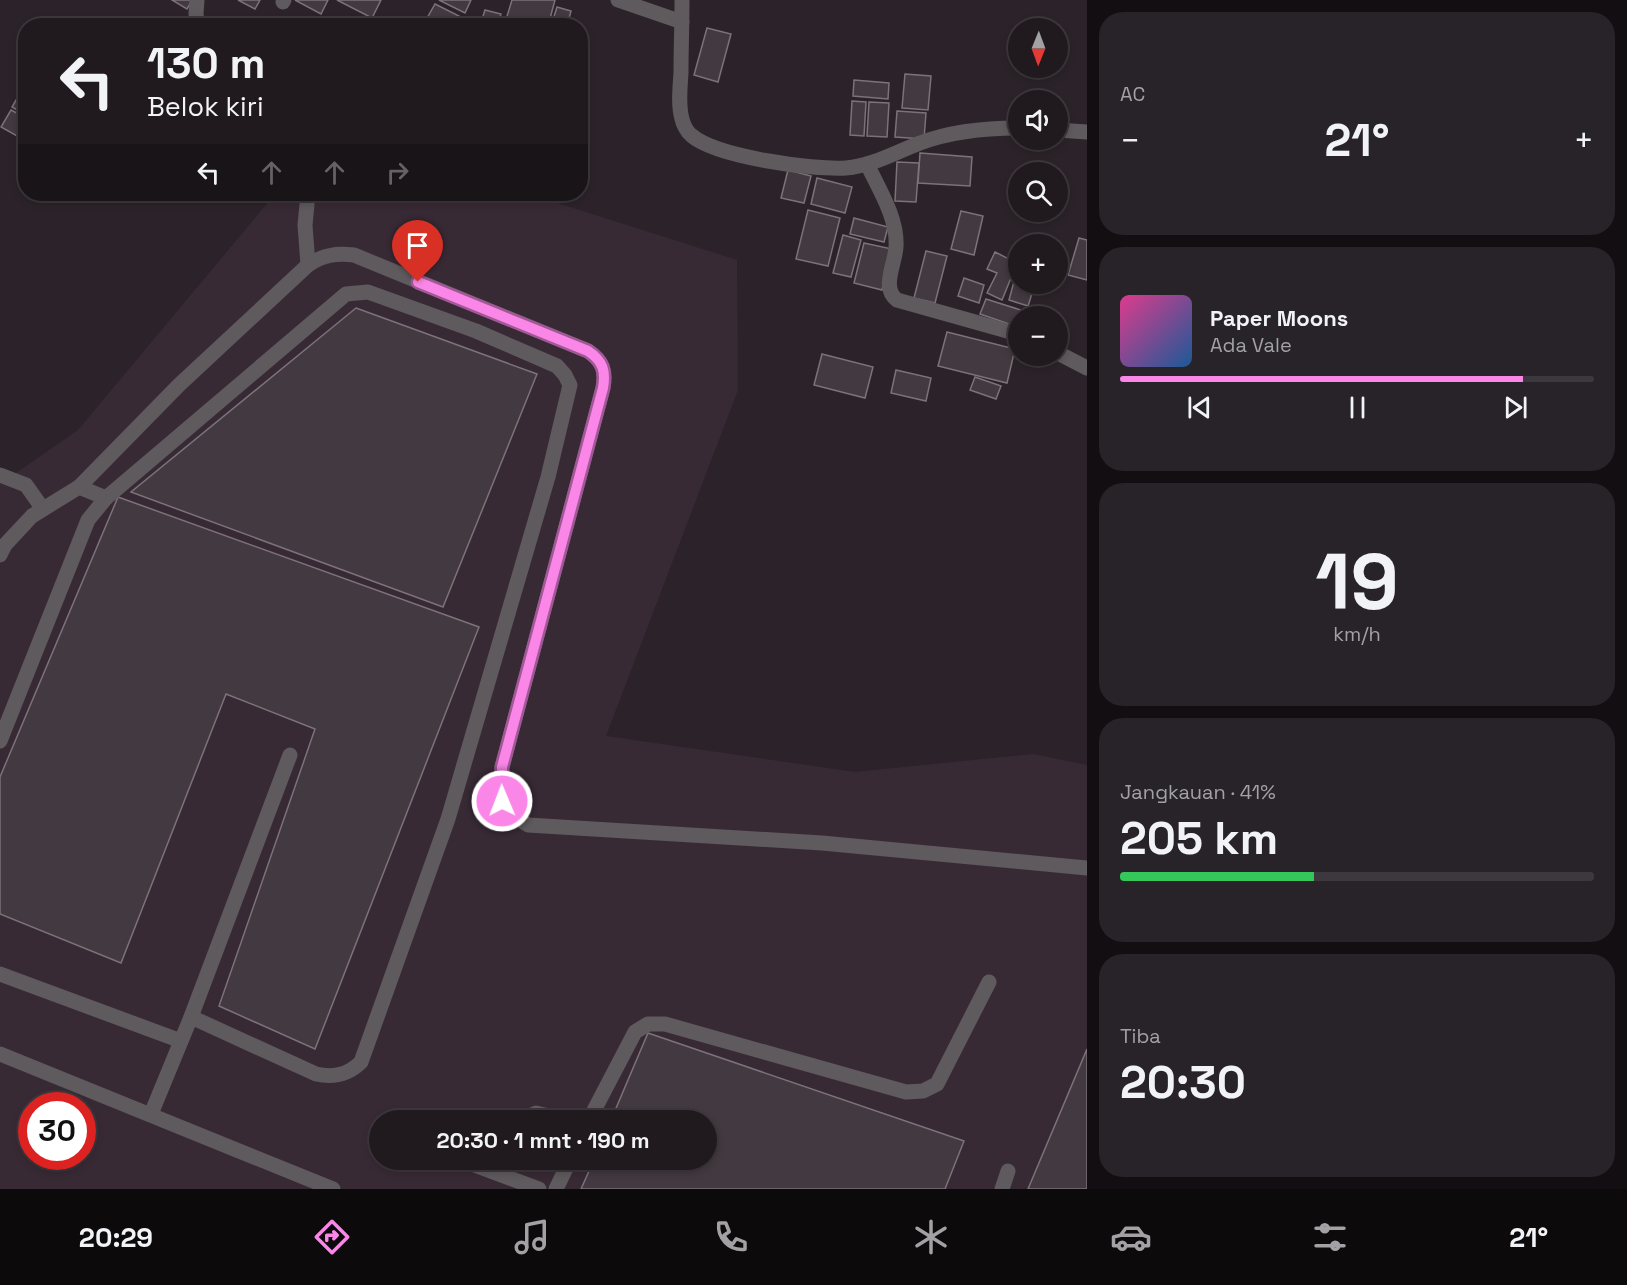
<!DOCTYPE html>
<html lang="id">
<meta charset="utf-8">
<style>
:root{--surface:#201a1f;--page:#282328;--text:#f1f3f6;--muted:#a2a1a4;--line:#3d383d;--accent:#fa87e8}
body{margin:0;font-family:"Space Grotesk",sans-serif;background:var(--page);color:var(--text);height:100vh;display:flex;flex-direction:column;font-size:22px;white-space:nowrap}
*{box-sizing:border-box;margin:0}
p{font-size:20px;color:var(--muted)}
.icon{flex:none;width:33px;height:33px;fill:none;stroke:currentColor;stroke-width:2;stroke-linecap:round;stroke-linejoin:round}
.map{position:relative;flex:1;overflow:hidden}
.side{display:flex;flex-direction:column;gap:12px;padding:12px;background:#120e11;width:540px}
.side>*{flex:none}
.banner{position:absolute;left:18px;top:18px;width:570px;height:183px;border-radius:24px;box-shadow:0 3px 9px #0003,0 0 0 2px var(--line);background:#201a1f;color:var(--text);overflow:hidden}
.needle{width:39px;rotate:181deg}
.fabs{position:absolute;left:1008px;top:18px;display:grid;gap:12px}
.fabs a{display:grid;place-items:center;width:60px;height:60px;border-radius:50%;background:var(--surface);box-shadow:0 3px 9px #0003,0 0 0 2px var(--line);font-size:30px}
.speed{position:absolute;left:18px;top:1092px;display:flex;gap:12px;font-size:30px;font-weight:700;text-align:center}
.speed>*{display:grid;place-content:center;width:78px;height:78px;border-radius:50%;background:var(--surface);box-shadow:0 3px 9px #0003,0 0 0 2px var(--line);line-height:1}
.speed .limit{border:9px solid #d22;background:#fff;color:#111}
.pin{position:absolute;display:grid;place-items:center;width:51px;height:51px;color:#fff;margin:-62px -26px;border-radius:50% 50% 50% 0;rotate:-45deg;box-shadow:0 0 6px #0007}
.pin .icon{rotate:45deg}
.me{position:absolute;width:66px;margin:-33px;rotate:359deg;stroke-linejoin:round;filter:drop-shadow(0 0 4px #0008)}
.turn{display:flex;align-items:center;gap:21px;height:126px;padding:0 30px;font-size:27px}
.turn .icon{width:78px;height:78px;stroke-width:2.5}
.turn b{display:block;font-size:42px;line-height:51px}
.lanes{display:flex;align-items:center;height:57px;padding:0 30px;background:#0003;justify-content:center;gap:30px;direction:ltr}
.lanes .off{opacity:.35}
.big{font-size:45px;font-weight:600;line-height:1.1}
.side .widget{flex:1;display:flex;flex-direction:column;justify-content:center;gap:9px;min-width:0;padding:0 21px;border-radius:24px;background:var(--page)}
.side .dial{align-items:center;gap:0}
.dial b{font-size:78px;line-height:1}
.song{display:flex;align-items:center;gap:18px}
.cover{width:72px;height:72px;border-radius:9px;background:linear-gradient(135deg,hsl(330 70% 55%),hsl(210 70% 35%))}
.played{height:6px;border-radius:3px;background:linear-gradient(90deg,var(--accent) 85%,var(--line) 85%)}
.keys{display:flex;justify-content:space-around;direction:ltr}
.heat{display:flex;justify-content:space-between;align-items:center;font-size:33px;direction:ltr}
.charge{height:9px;border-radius:4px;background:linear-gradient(90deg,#34c759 41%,var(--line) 0)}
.trip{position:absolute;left:369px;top:1110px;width:348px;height:60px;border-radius:30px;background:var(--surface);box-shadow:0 3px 9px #0003,0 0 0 2px var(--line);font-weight:600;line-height:60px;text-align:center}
.dock{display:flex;height:96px;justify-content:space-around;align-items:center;background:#0d0a0c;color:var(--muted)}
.dock .icon{width:42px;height:42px}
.dock .on{color:var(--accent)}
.dock b{font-size:27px;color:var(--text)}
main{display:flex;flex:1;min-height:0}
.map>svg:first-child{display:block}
</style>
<main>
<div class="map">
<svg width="1087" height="1189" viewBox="0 0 1087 1189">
<rect width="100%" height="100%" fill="#2b2329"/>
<!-- built -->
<path fill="#382a35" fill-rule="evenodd" d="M 275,194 L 529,194 L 737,260 L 738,390 L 606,736 L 855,772 L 1033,754 L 1087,765 L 1087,1189 L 0,1189 L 0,484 L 78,430 ZM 32,1106 L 82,1106 L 82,1156 L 32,1156 ZM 380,1120 L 706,1120 L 706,1160 L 380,1160 Z"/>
<!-- building -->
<g fill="#433940" stroke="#7c727a" stroke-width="1.5">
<polygon points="172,0 192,0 187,9"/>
<polygon points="238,0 260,0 255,9"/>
<polygon points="295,0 328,0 321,14"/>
<polygon points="337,0 381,0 372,18"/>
<polygon points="439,0 471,0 465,13"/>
<polygon points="512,0 555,0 548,26 504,26"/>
<polygon points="435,4 463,18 459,26 437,26 426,20"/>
<polygon points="557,7 571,11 567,26 551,26"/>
<polygon points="485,10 501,14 497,26 480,26"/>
<polygon points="707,28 731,34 718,82 694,75"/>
<polygon points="905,74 931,76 928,110 902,108"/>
<polygon points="854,80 889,83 888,99 853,96"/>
<polygon points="22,90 26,92 26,115 12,107"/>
<polygon points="852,101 866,102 864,136 850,135"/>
<polygon points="869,102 889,103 887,137 867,136"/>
<polygon points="11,110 26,118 26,141 1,127"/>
<polygon points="897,111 926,113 924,139 895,137"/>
<polygon points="920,153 972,157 970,186 918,183"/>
<polygon points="897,162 919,163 916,202 895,201"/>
<polygon points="788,170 811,176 804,203 781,198"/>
<polygon points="817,178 852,187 845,213 811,204"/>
<polygon points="808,210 840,218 828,266 796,259"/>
<polygon points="961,211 983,216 974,255 951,249"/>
<polygon points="854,218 888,227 884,242 850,234"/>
<polygon points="843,235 861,240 851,277 833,273"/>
<polygon points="1079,238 1087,240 1087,280 1068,275"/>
<polygon points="864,243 892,249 882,290 854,283"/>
<polygon points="926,251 947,256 935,303 914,298"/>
<polygon points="995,252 1017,263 1002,300 987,293 997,273 987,269"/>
<polygon points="1018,267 1018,284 1035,284 1028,306 1009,300"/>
<polygon points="964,278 984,285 979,303 958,296"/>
<polygon points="986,299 1024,311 1023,316 1018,316 1018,327 980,314"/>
<polygon points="356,308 537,374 443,607 131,492"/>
<polygon points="947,332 1015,349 1007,383 938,366"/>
<polygon points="822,354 873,367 865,398 814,385"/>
<polygon points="896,370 931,378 926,401 891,393"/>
<polygon points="975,377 1001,386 996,399 970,390"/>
<polygon points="118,497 479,627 315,1049 219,1006 315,729 226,694 121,963 0,914 0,777"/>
<polygon points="648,1033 964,1141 945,1189 581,1189 594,1160 706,1160 706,1120 611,1120"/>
<polygon points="1087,1049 1087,1189 1028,1189"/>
</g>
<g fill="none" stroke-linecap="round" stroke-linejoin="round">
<!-- minor -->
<g stroke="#5e5a5d" stroke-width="15">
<polyline points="197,0 196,14 198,26"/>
<polyline points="618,0 682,22"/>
<path d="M 682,0 C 682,24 681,49 681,73 C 680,88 678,105 682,119 C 683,124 687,132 691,135 C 716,157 812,170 846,168 C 872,166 896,152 920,143 C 952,131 984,128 1018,128"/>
<polyline points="283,2 284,0"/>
<polyline points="1058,130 1087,132"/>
<path d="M 867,164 C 879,189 898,219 896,247 C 895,264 881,288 897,300 L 1018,334"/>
<polyline points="308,265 305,225 308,194"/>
<polyline points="1058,353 1087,368"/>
<polyline points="0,475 26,485 43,509"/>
<path d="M 79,487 L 106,498 L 346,294 L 368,292 L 476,331 L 557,366 L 565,375 L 570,385 L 548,477 L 448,819 L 361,1062 C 348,1075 334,1078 316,1074 L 191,1017"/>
<path d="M 0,555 L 5,545 L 32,516 L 79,487 L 179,385 L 308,265 C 323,255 336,253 354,255 L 588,351 C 603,361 606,371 603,388 L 502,767 C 500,800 499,807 528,825 L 822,843 L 1087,868"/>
<polyline points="0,741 88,520 106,498"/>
<polyline points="0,974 181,1041"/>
<polyline points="0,1054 333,1189"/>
<polyline points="151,1114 191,1017 290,755"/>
<polyline points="521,1120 536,1113 566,1120"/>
<polyline points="589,1120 635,1032 648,1024 665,1024 906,1092 923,1091 937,1084 989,982"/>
<polyline points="461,1160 539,1189"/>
<polyline points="556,1189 570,1160"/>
<polyline points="1002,1189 1008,1171"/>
</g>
</g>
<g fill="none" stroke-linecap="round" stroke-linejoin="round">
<defs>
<path id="route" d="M 418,282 L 588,351 C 603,361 606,371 603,388 L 502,767 L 502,801"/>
</defs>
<!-- route casing -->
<use href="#route" stroke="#a25897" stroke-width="15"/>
<!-- route -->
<use href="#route" stroke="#fa87e8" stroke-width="10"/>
</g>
</svg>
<div class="fabs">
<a><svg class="needle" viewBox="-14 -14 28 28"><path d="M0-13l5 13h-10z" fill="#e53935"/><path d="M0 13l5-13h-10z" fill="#a2a1a4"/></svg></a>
<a><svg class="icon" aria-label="sound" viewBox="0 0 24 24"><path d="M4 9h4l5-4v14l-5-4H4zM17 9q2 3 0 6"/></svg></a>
<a><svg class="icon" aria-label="search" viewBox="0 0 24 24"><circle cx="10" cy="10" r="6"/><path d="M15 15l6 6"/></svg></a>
<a>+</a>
<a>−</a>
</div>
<div class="speed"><div class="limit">30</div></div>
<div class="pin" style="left:418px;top:282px;background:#d93025"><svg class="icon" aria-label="arrive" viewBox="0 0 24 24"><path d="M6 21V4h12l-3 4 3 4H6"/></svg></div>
<svg class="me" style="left:502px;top:801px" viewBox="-20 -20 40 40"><circle r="17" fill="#fa87e8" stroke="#fff" stroke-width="3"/><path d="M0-11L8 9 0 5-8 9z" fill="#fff"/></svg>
<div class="trip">20:30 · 1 mnt · 190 m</div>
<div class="banner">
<div class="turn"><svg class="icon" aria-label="left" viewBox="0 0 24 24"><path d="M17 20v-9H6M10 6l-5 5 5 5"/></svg><div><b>130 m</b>Belok kiri</div></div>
<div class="lanes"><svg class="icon" aria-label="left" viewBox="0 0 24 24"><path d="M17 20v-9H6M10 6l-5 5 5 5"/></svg><svg class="icon off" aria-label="ahead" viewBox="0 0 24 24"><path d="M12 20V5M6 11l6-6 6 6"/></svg><svg class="icon off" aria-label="ahead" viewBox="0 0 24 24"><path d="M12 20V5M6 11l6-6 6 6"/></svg><svg class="icon off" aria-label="right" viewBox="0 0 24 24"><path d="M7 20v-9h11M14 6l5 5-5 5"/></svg></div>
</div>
</div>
<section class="side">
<div class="widget"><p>AC</p>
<div class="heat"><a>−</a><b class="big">21°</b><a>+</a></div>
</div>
<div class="widget">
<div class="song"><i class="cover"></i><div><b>Paper Moons</b><p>Ada Vale</p></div></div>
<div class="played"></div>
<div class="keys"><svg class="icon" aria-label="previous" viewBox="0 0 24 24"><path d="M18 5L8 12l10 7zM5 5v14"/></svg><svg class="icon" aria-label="pause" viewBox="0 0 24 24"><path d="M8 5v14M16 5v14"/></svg><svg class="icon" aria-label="next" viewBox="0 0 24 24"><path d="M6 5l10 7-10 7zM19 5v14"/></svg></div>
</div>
<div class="widget dial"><b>19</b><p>km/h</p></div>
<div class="widget"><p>Jangkauan · 41%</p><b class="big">205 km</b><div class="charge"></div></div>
<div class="widget"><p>Tiba</p><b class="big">20:30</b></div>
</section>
</main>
<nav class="dock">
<b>20:29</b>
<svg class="icon on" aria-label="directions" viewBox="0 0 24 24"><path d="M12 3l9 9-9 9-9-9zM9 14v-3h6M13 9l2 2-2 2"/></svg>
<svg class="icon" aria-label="music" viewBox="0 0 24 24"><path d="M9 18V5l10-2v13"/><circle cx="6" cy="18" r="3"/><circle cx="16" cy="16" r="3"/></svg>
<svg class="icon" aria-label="phone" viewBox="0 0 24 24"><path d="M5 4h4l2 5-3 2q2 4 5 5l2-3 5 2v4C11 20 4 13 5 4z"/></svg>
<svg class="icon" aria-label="climate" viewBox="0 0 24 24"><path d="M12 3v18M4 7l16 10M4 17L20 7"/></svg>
<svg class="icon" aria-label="car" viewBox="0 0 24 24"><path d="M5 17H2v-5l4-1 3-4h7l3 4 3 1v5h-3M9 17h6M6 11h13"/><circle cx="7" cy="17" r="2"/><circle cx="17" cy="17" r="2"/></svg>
<svg class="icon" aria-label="filters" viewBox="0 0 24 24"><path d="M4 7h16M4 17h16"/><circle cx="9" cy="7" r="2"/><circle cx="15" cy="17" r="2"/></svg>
<b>21°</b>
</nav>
